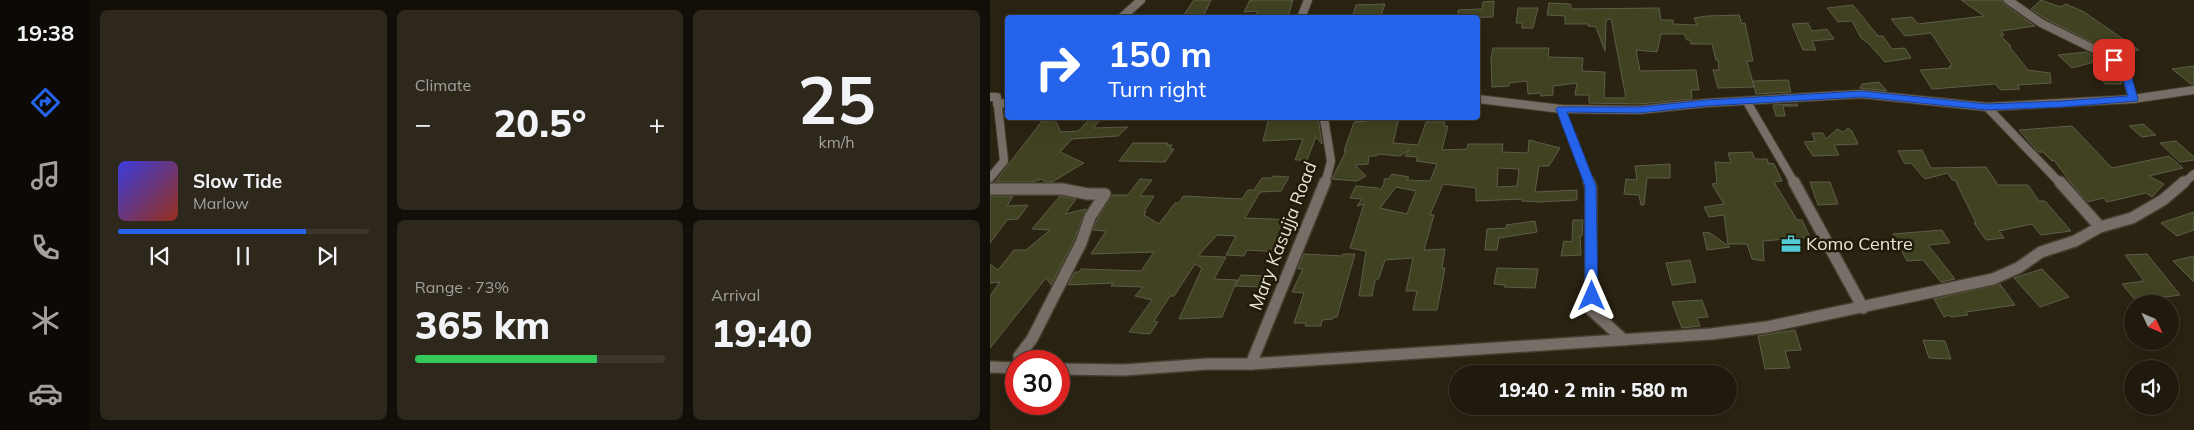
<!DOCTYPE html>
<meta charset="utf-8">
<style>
:root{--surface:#201a0e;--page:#2d271c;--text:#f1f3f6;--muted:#a2a19e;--line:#3d382e;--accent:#2563eb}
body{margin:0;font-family:Mulish,sans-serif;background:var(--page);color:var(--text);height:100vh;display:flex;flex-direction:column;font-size:19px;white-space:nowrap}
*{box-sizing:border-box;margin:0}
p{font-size:16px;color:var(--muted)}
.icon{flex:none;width:28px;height:28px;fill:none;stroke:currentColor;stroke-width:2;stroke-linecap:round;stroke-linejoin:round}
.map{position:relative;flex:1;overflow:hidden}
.panel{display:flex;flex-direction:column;gap:10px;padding:10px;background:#120e08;width:900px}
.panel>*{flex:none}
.hud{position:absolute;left:15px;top:15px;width:475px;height:105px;border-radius:5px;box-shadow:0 5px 20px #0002,0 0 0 1px var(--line);background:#2563eb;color:#fff;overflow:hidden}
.needle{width:32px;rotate:134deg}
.controls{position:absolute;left:1134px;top:295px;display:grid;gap:10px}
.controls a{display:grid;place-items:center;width:55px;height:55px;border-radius:50%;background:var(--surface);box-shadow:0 5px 20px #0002,0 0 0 1px var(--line);font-size:25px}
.speed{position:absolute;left:15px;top:350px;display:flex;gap:10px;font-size:25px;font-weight:700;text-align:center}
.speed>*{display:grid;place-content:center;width:65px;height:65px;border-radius:50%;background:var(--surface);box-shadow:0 5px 20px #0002,0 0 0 1px var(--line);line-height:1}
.speed .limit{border:8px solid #d22;background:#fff;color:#111}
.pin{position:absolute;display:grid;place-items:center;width:42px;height:42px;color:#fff;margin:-21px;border-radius:10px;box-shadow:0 2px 8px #0006}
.me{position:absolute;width:55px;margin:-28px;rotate:0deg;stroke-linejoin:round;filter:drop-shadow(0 0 4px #0008)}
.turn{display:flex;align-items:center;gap:18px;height:105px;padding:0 20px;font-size:22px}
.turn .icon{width:65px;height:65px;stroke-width:2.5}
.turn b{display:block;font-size:35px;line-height:42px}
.big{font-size:38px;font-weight:800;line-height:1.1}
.panel .tile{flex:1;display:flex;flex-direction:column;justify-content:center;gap:8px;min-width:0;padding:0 18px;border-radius:8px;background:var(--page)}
.panel .dial{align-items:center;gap:0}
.dial b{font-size:65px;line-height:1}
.song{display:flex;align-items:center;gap:15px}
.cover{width:60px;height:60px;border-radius:8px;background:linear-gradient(135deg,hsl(240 70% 55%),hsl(10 70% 35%))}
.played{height:5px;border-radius:2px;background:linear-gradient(90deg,var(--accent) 75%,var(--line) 75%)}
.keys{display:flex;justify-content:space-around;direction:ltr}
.heat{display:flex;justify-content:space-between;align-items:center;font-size:28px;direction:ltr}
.charge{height:8px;border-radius:4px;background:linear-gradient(90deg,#34c759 73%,var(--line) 0)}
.panel .tiles{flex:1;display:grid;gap:10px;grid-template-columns:repeat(3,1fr)}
.tile:first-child{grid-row:span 2}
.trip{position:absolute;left:459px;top:365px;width:288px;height:50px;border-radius:25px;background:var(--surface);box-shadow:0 5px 20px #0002,0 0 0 1px var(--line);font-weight:800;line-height:50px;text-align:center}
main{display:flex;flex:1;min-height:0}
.dock{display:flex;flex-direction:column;width:90px;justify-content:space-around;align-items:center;background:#0d0a06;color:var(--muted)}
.dock .icon{width:35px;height:35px}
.dock .active{color:var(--accent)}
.dock b{font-size:22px;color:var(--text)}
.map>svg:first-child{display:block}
</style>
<main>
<nav class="dock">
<b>19:38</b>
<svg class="icon active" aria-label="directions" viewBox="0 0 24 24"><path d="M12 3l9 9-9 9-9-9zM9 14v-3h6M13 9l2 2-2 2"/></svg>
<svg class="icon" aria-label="music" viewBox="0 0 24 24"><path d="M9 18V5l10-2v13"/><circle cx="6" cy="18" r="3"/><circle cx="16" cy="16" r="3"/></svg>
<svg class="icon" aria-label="phone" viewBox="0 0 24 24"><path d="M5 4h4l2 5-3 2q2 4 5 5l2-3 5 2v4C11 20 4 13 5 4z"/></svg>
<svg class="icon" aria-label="climate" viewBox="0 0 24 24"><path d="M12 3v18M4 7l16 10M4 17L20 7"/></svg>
<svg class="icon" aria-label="car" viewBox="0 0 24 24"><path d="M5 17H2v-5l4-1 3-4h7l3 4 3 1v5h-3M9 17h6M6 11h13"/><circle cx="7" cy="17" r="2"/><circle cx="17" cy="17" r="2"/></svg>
</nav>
<section class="panel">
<div class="tiles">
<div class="tile">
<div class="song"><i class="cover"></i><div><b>Slow Tide</b><p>Marlow</p></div></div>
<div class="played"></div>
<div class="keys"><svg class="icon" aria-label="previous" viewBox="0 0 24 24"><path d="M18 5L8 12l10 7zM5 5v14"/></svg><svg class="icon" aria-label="pause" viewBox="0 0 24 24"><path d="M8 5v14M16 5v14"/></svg><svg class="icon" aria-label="next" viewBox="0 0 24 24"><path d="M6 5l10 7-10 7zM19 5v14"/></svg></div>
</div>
<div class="tile"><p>Climate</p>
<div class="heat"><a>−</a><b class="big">20.5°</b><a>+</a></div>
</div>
<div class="tile dial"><b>25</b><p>km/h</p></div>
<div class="tile"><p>Range · 73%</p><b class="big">365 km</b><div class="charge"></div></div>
<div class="tile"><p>Arrival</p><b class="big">19:40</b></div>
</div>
</section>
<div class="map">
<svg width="1204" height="430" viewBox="0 0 1204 430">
<rect width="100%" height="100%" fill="#2a2312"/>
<!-- building -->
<g fill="#404222" stroke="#5c5e4a" fill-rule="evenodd">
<polygon points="204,0 221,0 214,15 193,16"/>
<polygon points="260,0 303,0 298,17 294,18 267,18 267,11 254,12"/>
<polygon points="971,0 1012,0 1015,5 1045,26 1011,31 1014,35 1010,35 1021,46 1019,46 1038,70 1060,73 1061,83 1027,85 1030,89 1011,90 1005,84 942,89 930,70 961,68 959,66 962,65 941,33 915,36 901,19 922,17 928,24 994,16"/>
<polygon points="1051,0 1070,7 1076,4 1094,12 1149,50 1123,53 1054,18 1041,9"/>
<polygon points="504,1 503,17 468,18 468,10 492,9 493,2"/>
<polygon points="559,3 580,4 582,9 669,8 671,20 683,20 683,24 707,25 704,18 717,16 749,15 752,24 755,23 763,61 757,61 764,87 728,88 723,70 729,70 728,60 726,60 722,44 701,44 700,40 697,40 694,34 671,34 667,52 646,50 650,71 706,70 709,90 701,90 702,99 649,104 599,103 599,95 585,95 587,83 563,86 563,95 551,96 550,93 538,94 537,81 519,83 519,86 502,87 501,58 503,48 559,48 558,57 593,58 592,71 615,72 614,98 636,98 621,19 616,20 615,51 606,27 598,26 599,24 575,24 575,16 557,15"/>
<polygon points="395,4 390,18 362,18 366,5"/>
<polygon points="863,5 888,36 893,36 902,49 915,48 921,58 895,62 879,44 871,38 862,21 848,22 837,8"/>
<polygon points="528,8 548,8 543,28 532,28 532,23 526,23"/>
<polygon points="818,23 822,31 837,29 844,39 822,41 826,50 813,50 802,24"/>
<polygon points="1096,52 1112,60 1082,68 1068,55"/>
<polygon points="1204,66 1204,84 1201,84 1182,69"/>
<polygon points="1107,74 1129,74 1132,84 1115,84"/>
<polygon points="798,80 801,92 766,94 763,81"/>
<polygon points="889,82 897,91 870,88 872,84"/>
<polygon points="807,104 808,106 793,106 795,116 786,116 783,105"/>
<polygon points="101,118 112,118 103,128 138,127 128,136 82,139 70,152 94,163 62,182 55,182 52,179 41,182 5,182 52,121 65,120 71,132 88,131"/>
<polygon points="279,118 328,118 332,144 326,137 317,160 305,160 313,139 273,141"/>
<path d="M 378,118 L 409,118 L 403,143 L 428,145 L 436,122 L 455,122 L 454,126 L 458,126 L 452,150 L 477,149 L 478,144 L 513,144 L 512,152 L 538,153 L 539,140 L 570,148 L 559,166 L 549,166 L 545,192 L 587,190 L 587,200 L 549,202 L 532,201 L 532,199 L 486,201 L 486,188 L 453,184 L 440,215 L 444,215 L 434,250 L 455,249 L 452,268 L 455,268 L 447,310 L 423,310 L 427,291 L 416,291 L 423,258 L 395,260 L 389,278 L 385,281 L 382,296 L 369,296 L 376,251 L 360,248 L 374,204 L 367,206 L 372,199 L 360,198 L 366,186 L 388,188 L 390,190 L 394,184 L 394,179 L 398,179 L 402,174 L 419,177 L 417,180 L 440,181 L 447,164 L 426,161 L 428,157 L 415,156 L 419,150 L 410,156 L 388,154 L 387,156 L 379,156 L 378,164 L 365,165 L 376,176 L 367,181 L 342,179 L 356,151 L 354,151 L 364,122 L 377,121 ZM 508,168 L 529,169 L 527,186 L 507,187 ZM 406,187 L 426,191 L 417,214 L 390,208 Z"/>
<polygon points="1153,124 1166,135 1152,137 1139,126"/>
<polygon points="1082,126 1122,168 1179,156 1193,168 1159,176 1174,184 1162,197 1156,193 1117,202 1113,198 1097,202 1078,179 1064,160 1062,161 1053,152 1048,152 1029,130"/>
<polygon points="858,128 862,131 868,144 844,145 849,155 823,156 814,142 825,141 822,133 833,133 836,139 847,129 853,132"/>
<polygon points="1186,141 1204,157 1204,160 1190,162 1170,143"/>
<polygon points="143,143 178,143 177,145 182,145 180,149 184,149 175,162 129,161"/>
<polygon points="932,150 941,168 996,167 1008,185 1038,185 1049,201 1055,201 1081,231 1051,235 1042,224 1009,231 1014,238 996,240 984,223 986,223 965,180 962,180 958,173 935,179 921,163 915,164 908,151"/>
<polygon points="762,152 765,159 777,159 778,163 784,164 792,181 784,182 807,220 812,220 820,237 773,241 774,261 762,259 757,244 738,244 734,215 719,217 714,207 734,204 722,184 727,183 725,162 741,163 738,153"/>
<polygon points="680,164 680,178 657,178 654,205 651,205 649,195 634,194 636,179 647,180 645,166"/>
<polygon points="283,176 299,177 291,191 270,192 255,218 305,220 291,252 257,250 254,256 236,255 246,236 227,235 208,256 236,257 224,279 247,280 232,317 189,319 212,268 205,264 184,296 180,296 164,321 168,322 160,334 139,332 162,300 145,296 153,287 121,286 123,283 78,285 85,272 89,272 91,269 151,271 164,252 101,254 116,231 103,230 107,220 122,195 138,195 150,179 162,180 150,196 164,196 154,212 156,212 154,215 169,224 185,203 189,203 193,196 252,199 258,190 264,190 272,178 282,178"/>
<polygon points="820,182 840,182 848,204 828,205"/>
<polygon points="0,196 23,196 17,206 38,205 28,219 17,220 0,243"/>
<polygon points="70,196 86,199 75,214 96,209 84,240 61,285 56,278 0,348 0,296 10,282 0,283 0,264 8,270 24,250 36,250 60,230 42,229"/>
<polygon points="1204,212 1204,230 1187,236 1171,223"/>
<polygon points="583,220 593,220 592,236 590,236 591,255 571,256 574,241 582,242"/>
<polygon points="545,221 547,232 509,238 507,250 495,250 497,229 517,228 516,225"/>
<polygon points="952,230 960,243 938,245 965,279 951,282 933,260 917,261 903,234"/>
<polygon points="713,232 720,233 740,247 717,250"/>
<polygon points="314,254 352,256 353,254 365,254 347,317 344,317 343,319 332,320 331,326 315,326 316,323 304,323 314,293 302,292 313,269 308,269"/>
<polygon points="1157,254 1190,295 1146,301 1132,284 1154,281 1135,255"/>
<polygon points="1204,256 1204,282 1183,261"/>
<polygon points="700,260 706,282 682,285 676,263"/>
<polygon points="507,268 548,269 545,288 514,287 515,285 504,284"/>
<polygon points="1052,269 1079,297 1050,307 1024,278"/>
<polygon points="251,275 277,276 272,287 245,286"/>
<polygon points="1010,284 1025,305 976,312 978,315 961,317 959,315 954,317 944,299"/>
<polygon points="712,300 718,317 707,318 710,326 692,328 682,302"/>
<polygon points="805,330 811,350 795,351 800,368 775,369 768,336"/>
<polygon points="933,340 955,341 961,359 939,358"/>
</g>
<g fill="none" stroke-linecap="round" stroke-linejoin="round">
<defs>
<g id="street-far1">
<polyline points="1018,0 1051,23 1112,53 1134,68 1143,99"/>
<polyline points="131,18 151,0"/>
<polyline points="311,18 318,0"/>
<polyline points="0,97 7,97 14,161 0,178"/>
<polyline points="488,99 571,109 649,110 716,103 872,94 997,107 1143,99 1204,90"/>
<polyline points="757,102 805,184"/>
<polyline points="7,104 18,103"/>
<polyline points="997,107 1071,184"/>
<polyline points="571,109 600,184"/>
<polyline points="334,118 341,161 335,184"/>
<polyline points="1193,184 1204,174"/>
</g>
<g id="street">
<polyline points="599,182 601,187 601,310 634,340"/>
<polyline points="804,182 873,308"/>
<polyline points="1070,182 1110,227"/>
<polyline points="0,189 72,189 98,194 115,194 100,217 91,243 42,339 29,356 30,361"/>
<polyline points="261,364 335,182"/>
<polyline points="0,367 26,368"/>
<polyline points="69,369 134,370 217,364 261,364 721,334 777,327 1003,279 1028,268 1051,252 1085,241 1110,227 1142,218 1173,200 1194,182"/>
</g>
</defs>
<!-- street-far1 casing -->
<use href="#street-far1" stroke="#453e2e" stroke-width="10"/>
<!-- street casing -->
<use href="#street" stroke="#453e2e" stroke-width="14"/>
<!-- street-far1 -->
<use href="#street-far1" stroke="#766e67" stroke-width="8"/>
<!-- street -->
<use href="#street" stroke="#766e67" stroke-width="11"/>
</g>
<!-- route -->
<polygon fill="#2563eb" stroke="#184099" points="1124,57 1139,68 1148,99 1147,101 1072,107 997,110 872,97 716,106 649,113 577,112 606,186 608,296 606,300 597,300 595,296 595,186 566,109 568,107 649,107 716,100 872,91 997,104 1072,101 1138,96 1130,69 1119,60"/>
<!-- icons -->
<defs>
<symbol id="office-bare" viewBox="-9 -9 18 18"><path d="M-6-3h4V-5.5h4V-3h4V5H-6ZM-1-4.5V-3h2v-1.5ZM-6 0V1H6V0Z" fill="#52cbd7" stroke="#201a08" stroke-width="2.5" paint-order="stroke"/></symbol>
</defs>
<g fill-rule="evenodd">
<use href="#office-bare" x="787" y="230" width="28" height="28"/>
</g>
<g text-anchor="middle" stroke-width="5" stroke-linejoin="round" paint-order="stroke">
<!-- street labels -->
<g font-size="18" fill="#e9e4d9" stroke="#201a08">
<text transform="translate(293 236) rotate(-69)" y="6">Mary Kasujja Road</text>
</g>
<!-- poi labels -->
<g font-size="18" fill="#e9e4d9" stroke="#201a08" text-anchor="start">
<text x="816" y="250">Komo Centre</text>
</g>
</g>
</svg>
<div class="controls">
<a><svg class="needle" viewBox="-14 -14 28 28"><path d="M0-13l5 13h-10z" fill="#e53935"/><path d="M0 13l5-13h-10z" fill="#a2a19e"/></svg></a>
<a><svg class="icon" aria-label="sound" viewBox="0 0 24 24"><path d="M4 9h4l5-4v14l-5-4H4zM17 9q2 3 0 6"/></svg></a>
</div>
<div class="speed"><div class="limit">30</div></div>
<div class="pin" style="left:1124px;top:60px;background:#d93025"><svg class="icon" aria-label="arrive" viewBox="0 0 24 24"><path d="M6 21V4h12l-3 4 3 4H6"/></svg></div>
<svg class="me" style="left:602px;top:296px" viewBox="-20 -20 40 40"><path d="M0-17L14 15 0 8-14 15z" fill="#2563eb" stroke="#fff" stroke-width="4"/></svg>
<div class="trip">19:40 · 2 min · 580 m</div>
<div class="hud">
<div class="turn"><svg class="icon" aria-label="right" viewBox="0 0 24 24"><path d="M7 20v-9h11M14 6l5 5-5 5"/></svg><div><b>150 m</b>Turn right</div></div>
</div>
</div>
</main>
